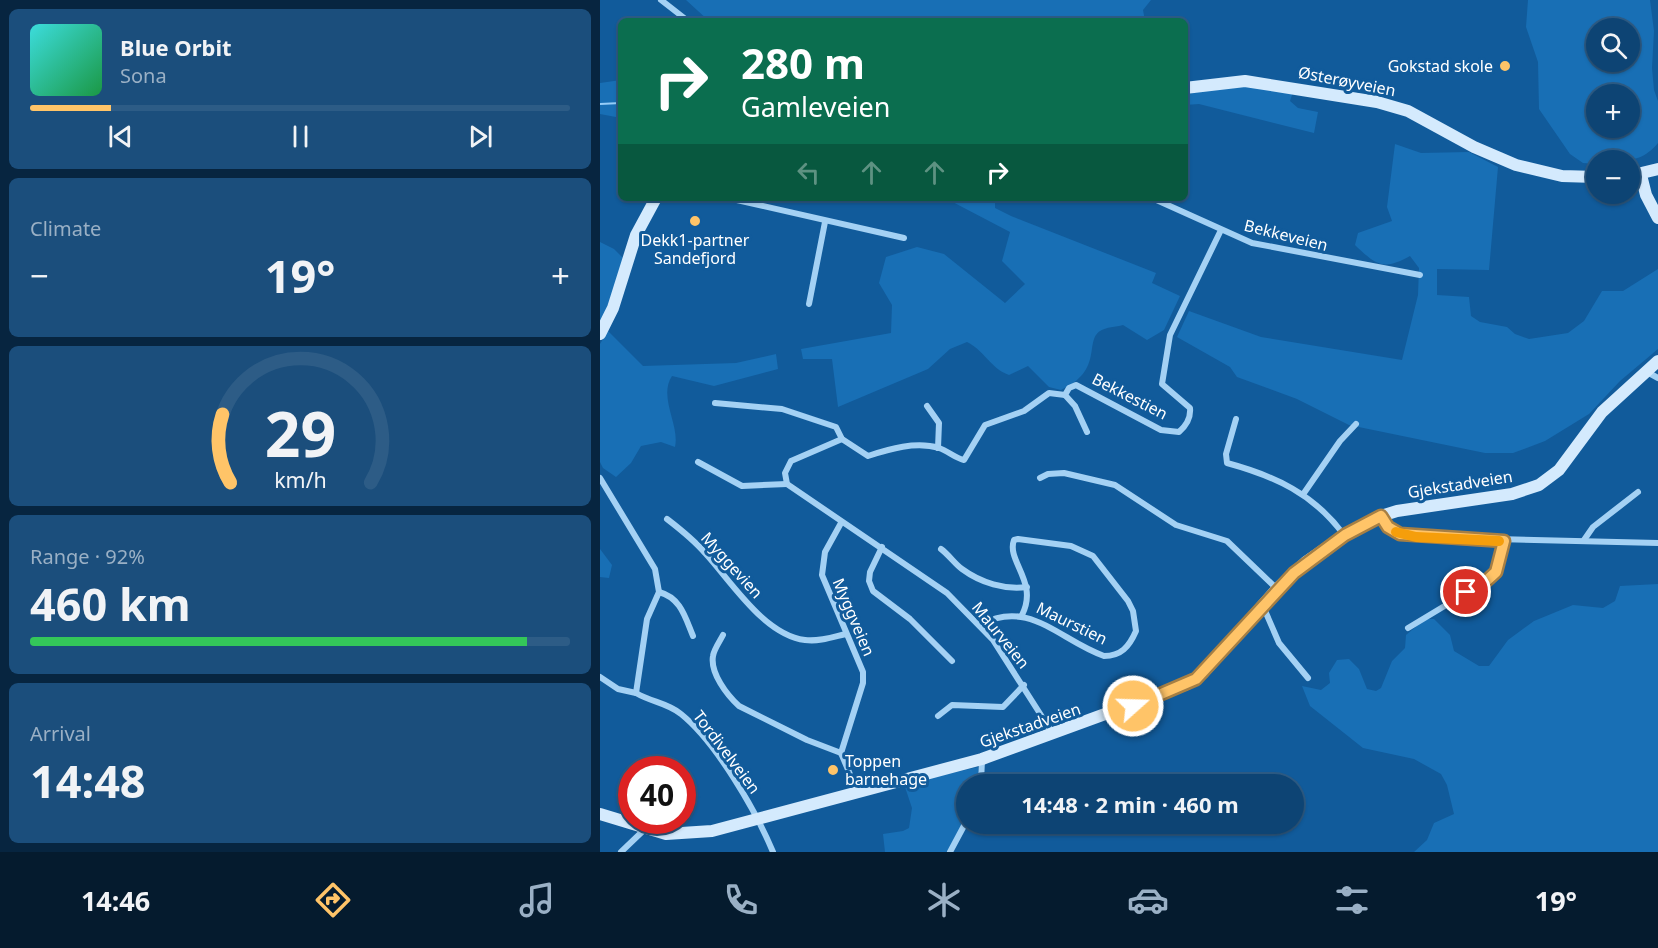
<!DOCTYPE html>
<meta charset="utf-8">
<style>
:root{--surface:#0d4474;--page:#1b4e7c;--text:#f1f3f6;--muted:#9ab0c5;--line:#2d5c86;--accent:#ffc468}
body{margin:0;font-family:"Noto Sans",sans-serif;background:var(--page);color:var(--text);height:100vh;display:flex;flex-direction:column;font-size:22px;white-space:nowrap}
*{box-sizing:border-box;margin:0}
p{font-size:20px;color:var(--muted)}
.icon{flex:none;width:33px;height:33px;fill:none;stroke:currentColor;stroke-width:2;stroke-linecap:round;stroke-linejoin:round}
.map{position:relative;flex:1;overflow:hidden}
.panel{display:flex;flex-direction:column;gap:9px;padding:9px;background:#072540;width:600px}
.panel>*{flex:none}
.hud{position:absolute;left:18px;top:18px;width:570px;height:183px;border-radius:9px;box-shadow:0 2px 4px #0004,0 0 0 2px var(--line);background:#0b6e4f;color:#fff;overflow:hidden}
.tools{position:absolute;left:986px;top:18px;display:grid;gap:12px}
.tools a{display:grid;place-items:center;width:54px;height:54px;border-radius:50%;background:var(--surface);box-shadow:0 2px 4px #0004,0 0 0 2px var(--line);font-size:30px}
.speed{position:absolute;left:18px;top:756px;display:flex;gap:12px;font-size:30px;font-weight:700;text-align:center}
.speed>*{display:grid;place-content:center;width:78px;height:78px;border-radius:50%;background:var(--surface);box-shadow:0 2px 4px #0004,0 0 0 2px var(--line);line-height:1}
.speed .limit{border:9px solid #d22;background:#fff;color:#111}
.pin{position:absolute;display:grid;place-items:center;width:51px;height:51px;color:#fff;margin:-26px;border:3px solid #fff;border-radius:50%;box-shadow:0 2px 6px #0007}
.me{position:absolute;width:66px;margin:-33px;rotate:70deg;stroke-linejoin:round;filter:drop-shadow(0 0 4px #0008)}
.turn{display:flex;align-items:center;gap:21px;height:126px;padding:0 24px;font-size:27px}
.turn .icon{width:78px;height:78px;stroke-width:2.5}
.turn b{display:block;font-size:42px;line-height:51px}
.lanes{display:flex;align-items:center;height:57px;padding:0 24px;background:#0003;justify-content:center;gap:30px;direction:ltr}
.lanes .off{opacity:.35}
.big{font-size:45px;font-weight:700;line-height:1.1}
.panel .tile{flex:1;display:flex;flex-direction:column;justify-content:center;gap:9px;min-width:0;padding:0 21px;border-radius:9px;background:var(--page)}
.panel .dial{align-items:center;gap:0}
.dial svg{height:156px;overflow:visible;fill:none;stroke:var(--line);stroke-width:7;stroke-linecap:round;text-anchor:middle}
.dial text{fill:var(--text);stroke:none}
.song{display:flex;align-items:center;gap:18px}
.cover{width:72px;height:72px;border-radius:9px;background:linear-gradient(135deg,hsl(180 70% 55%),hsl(140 70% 35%))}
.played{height:6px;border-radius:3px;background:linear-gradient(90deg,var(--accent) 15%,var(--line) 15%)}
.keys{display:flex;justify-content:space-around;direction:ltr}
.heat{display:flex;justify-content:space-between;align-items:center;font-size:33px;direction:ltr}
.charge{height:9px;border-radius:4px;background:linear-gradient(90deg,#34c759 92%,var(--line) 0)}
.trip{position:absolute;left:356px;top:774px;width:348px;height:60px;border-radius:30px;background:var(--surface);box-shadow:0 2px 4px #0004,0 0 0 2px var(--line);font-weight:700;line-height:60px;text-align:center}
.tabs{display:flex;height:96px;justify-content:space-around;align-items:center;background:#051b2e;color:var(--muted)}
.tabs .icon{width:42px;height:42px}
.tabs .current{color:var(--accent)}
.tabs b{font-size:27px;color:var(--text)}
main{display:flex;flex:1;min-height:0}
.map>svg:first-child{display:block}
</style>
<main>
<section class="panel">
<div class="tile">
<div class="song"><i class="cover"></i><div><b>Blue Orbit</b><p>Sona</p></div></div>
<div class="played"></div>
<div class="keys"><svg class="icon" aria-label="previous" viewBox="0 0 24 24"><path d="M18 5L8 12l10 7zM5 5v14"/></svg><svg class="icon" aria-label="pause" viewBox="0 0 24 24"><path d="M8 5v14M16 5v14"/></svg><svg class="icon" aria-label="next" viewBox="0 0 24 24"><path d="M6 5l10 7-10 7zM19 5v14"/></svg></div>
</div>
<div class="tile"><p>Climate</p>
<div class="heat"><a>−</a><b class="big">19°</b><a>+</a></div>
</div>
<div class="tile dial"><svg viewBox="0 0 100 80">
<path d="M14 69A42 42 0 1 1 86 69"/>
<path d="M14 69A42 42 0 0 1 10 34" stroke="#ffc468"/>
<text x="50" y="56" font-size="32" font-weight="700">29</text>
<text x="50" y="72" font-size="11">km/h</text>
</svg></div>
<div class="tile"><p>Range · 92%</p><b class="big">460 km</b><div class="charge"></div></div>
<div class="tile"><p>Arrival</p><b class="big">14:48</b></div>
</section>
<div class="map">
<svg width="1058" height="852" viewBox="0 0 1058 852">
<rect width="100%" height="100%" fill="#115b9b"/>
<!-- green -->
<g fill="#186fb5" fill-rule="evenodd">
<polygon points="86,0 551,0 543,10 545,21 109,21"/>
<path d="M 928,0 L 1050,0 L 1054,31 L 1052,68 L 1054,90 L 1058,101 L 1058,143 C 1040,165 1022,160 996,160 L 996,164 L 983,163 L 970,154 L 939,109 L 938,62 L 926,27 ZM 996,28 L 1029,28 L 1029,62 L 996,62 ZM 996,94 L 1029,94 L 1029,128 L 996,128 Z"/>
<polygon points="21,80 21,118 0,114 0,83"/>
<polygon points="619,86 647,86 693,92 690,101 698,108 718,112 714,133 599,104 585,105 585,95"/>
<path d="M 795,144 L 821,153 L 869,152 L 898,167 L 889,270 L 837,269 L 837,295 L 869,297 L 871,316 L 880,322 L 907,327 L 915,334 L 929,339 L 968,333 L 984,321 L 1002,291 L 1023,291 L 1058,269 L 1058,349 L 1020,381 L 989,414 L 945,441 L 913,453 L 885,453 L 749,425 L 697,399 L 637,377 L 630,367 L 577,337 L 589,311 L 661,337 L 802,360 L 818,295 L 819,268 L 810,256 C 783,271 776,265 755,245 L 758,233 L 792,221 L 787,207 Z"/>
<path d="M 345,198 L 395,198 L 395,208 L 411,216 L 556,273 L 552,283 L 580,296 L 564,330 L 547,340 L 523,325 C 516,327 506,327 500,331 C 484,342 504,370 461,390 L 449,387 L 428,366 L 409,375 C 390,368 385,351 367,342 L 350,349 L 328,369 L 238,407 L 232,359 L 203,359 L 201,349 L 291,333 L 292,305 L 279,283 L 286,257 L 317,247 L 344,254 L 405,303 L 425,284 L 402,261 L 410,232 Z"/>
<polygon points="0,242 14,249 24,259 0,328"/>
<path d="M 8,331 L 43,366 L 136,363 L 176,354 L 178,369 L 114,386 L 72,376 C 58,397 80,425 75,447 L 61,442 L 41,446 L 31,463 L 16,477 L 3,468 L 0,462 L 0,344 Z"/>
<polygon points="0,549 12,565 9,578 0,577"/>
<polygon points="1058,584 1058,852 814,852 827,840 834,823 854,814 847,785 841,774 814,759 763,748 710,706 702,686 721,690 730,683 729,673 737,660 749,659 759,669 767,689 776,691 781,688 792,661 805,648 806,635 825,619 834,619 850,635 854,651 879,666 889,666 908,640 934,621 973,605 1003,608 1015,601 1020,586"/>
<polygon points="378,767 379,784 366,784 366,817 347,852 285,852 283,834 303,831 309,828 312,808 304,784"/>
</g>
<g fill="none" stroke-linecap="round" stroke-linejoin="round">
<!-- stream -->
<polyline stroke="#96cdf8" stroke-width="2" points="0,104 21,103"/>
<!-- street -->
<g stroke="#a4d1f4" stroke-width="6">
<polyline points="61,0 88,21"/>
<polyline points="128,198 304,238"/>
<polyline points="552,198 652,243 820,275"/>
<polyline points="209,304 225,222"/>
<polyline points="1047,372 1058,378"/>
<path d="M 115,403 L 182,409 L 236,427 L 242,439 L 268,456 C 289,449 316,441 339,448 C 348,451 355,458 364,460 L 385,425 L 424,411 L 449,393 L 465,395"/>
<polyline points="327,406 339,423 338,448"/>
<path d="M 636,419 L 626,454 L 627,463 C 675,476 714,494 744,535"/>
<path d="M 487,432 L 475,406 L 465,395 L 469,388 L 476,385 L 561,430 L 579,432 C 587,425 591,418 590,408 L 562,384 L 570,335 L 621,230"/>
<polyline points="242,439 191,461 185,473 187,484 347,593 393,640 453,734"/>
<polyline points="98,462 142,486 187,484"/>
<path d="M 0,478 L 55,569 L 59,592 L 47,619 L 36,693 C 51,702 68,703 81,714 C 116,742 156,811 173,852"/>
<polyline points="440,478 448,474 464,473 515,485 576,525 627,541 677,589"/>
<polyline points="704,493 740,441 756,424"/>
<polyline points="781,517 792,530 816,537 1058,543"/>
<path d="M 67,519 C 80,529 94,540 105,553 C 131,581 164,635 205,640 C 219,642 233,637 246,634"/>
<polyline points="241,523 225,552 222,575 263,672 263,683 241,753 257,791"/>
<polyline points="984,540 993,527 1038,492"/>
<polyline points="282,547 270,572 269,581 273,591 310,619 352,661"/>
<path d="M 341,549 C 349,555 355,564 362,569 C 381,583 405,590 427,587"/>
<path d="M 59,592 C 81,598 85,617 93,636"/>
<polyline points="663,606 679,643 708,678"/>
<path d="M 380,625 C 429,598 459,640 504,656 C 521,656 529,647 536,631 L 533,611 L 528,601 L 493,556 L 471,546 L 418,539 L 414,540 C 406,561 439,582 422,615"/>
<polyline points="808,628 891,578 899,567 904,541"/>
<path d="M 123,635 C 120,641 114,649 113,656 C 110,673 127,695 139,706 L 207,740 L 241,753"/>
<polyline points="0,677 18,689 36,693"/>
<polyline points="338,716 352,705 403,707 424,685"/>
<polyline points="381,784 382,759"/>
<polyline points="21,852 45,829"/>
<polyline points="350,852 366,822"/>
</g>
<!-- secondary -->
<g stroke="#d4eafd" stroke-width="12">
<polyline points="585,88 645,81 777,102 808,111 874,147 916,165 962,176 996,177"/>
<polyline points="1041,175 1046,195 1058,218"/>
<polyline points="1029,176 1058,169"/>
<polyline points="0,334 13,308 36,235 56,198"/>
<polyline points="0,814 66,834 112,831 382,759 587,684 603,673 677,589 706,562 745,535 781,516 797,511 912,494 939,485 959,470 1002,412 1058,361"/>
</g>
</g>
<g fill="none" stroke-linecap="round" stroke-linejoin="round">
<defs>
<polyline id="route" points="533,706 596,679 694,573 745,535 781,516 788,527 800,534 904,541 896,572 884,583 866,592"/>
</defs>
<!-- route casing -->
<use href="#route" stroke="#a67f44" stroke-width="15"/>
<!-- route -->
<use href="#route" stroke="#ffc468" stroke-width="10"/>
<!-- slow -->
<polyline stroke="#f59e0b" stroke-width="10" points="796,532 816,537 899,541"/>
</g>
<!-- markers -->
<g fill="#ffc468" stroke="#115b9b" stroke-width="2">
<circle cx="905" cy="66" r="6"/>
<circle cx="95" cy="221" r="6"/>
<circle cx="233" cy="770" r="6"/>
</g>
<g text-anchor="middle" stroke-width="6" stroke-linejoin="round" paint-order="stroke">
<!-- poi labels -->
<g font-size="16" fill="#fff" stroke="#115b9b" text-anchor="end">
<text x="893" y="72">Gokstad skole</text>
<text x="95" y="246" text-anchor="middle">Dekk1-partner<tspan x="95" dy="18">Sandefjord</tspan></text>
<text x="245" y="767" text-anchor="start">Toppen<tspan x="245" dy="18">barnehage</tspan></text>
</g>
<!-- street labels -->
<g font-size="16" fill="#fff" stroke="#115b9b">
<text transform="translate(747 81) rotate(11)" y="6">Østerøyveien</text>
<text transform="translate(686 235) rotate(14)" y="6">Bekkeveien</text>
<text transform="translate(530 396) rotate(27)" y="6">Bekkestien</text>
<text transform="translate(860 484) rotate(-9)" y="6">Gjekstadveien</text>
<text transform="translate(132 565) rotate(48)" y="6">Myggevien</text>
<text transform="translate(254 617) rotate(67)" y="6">Myggveien</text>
<text transform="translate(472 623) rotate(26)" y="6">Maurstien</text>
<text transform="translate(401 635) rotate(51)" y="6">Maurveien</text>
<text transform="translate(430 725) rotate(-19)" y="6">Gjekstadveien</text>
<text transform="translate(127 752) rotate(53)" y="6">Tordivelveien</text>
</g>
</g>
</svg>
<div class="tools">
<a><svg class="icon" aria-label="search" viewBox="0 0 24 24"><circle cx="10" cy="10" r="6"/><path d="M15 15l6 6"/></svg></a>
<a>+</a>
<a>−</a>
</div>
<div class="speed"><div class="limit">40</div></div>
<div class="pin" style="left:866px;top:592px;background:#d93025"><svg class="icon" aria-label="arrive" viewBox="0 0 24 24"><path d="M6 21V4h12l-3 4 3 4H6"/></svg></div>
<svg class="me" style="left:533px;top:706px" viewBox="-20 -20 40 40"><circle r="17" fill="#ffc468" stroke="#fff" stroke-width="3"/><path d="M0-11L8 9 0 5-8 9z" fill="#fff"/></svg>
<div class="trip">14:48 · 2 min · 460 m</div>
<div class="hud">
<div class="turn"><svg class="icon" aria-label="right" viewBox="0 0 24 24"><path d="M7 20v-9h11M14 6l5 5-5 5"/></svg><div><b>280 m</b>Gamleveien</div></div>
<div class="lanes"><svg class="icon off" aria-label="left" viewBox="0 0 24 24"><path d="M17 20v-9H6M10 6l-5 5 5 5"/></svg><svg class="icon off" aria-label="ahead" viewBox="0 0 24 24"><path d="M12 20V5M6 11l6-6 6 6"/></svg><svg class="icon off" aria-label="ahead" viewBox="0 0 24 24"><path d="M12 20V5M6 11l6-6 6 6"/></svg><svg class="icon" aria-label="right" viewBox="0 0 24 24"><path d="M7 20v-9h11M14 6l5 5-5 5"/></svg></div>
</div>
</div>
</main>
<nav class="tabs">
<b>14:46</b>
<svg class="icon current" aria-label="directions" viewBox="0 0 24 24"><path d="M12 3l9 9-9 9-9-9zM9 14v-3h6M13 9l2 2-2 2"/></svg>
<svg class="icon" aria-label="music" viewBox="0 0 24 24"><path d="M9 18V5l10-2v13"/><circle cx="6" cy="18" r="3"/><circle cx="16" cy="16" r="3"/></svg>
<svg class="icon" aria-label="phone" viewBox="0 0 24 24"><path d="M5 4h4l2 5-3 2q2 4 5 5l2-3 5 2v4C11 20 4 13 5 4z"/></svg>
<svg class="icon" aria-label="climate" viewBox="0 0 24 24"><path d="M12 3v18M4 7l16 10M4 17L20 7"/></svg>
<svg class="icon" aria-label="car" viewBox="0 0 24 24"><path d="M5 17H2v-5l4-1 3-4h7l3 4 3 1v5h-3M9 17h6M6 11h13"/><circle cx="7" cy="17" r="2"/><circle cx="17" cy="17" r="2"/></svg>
<svg class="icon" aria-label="filters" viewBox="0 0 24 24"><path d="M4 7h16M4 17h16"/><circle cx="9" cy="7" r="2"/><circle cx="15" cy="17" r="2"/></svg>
<b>19°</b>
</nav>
